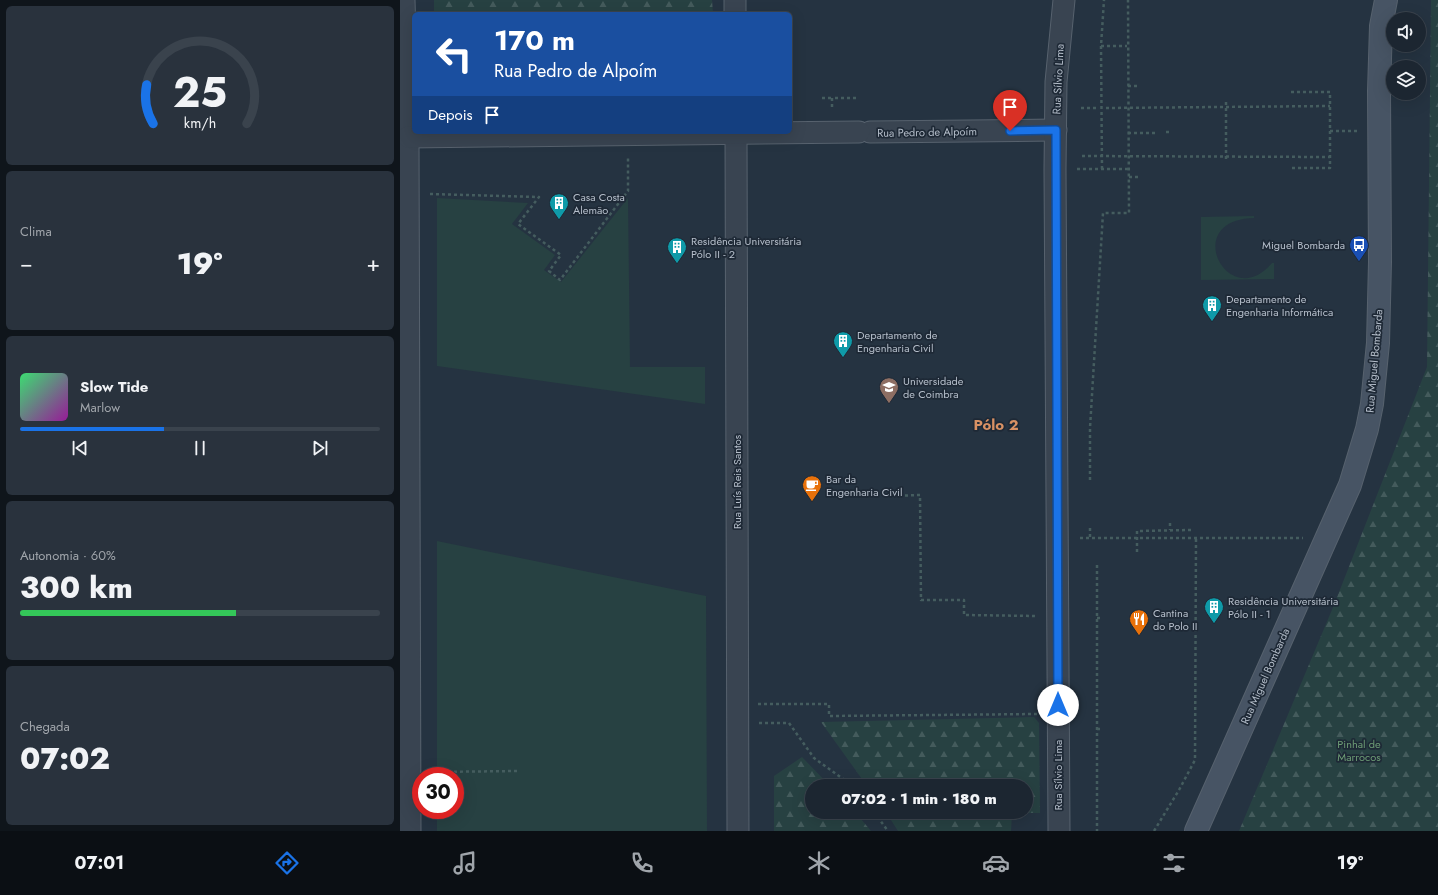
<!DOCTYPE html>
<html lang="pt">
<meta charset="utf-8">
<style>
:root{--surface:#1c2631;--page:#29323d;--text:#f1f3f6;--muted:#a0a5ab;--line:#3a434d;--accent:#1a73e8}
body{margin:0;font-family:Jost,sans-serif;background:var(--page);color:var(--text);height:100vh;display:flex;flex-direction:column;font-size:15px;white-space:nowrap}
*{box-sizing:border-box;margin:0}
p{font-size:13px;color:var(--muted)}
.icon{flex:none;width:22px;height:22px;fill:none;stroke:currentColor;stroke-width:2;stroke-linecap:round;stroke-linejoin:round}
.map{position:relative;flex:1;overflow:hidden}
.drawer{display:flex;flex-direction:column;gap:6px;padding:6px;background:#0f151b;width:400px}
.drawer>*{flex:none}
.banner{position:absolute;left:12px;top:12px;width:380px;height:122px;border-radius:6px;box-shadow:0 4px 16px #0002,0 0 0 1px var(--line);background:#1a4fa0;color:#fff;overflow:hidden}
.buttons{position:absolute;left:986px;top:12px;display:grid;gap:8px}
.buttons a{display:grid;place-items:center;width:40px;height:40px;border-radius:50%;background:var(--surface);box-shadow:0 4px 16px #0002,0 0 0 1px var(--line);font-size:20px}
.speed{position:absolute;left:12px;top:767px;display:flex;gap:8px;font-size:20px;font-weight:700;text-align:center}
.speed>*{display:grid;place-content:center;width:52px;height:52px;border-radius:50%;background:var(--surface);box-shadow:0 4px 16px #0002,0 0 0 1px var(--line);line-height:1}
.speed .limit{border:6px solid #d22;background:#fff;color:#111}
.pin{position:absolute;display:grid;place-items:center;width:34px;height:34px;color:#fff;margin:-41px -17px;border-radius:50% 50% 50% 0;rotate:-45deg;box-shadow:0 0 4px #0007}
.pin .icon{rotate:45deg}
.me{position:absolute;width:44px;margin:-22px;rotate:0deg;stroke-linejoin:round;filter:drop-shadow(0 0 3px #0008)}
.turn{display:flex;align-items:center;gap:14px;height:84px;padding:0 16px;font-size:18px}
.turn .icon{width:52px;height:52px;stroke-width:2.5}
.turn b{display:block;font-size:28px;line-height:34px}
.then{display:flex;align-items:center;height:38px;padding:0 16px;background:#0003;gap:8px;font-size:15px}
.big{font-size:30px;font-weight:800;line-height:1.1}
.drawer .tile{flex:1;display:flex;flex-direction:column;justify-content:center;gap:6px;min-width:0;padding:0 14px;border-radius:6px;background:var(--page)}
.drawer .dial{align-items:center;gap:0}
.dial svg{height:104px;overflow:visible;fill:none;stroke:var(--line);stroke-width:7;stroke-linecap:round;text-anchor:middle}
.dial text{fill:var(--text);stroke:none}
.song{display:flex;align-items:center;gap:12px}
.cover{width:48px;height:48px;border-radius:6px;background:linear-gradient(135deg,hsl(140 70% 55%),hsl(300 70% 35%))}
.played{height:4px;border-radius:2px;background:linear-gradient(90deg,var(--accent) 40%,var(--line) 40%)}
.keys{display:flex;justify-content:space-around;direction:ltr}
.heat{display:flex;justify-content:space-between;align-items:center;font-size:22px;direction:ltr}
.charge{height:6px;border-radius:3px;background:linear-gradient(90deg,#34c759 60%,var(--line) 0)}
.trip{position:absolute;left:405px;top:779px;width:228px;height:40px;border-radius:20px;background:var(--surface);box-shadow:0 4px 16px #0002,0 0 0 1px var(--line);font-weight:800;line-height:40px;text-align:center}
.dock{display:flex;height:64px;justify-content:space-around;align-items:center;background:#0b0f14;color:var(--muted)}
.dock .icon{width:28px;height:28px}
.dock .current{color:var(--accent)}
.dock b{font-size:18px;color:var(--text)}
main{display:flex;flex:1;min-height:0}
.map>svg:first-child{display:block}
</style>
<main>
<section class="drawer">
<div class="tile dial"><svg viewBox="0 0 100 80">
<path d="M14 69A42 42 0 1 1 86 69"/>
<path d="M14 69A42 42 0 0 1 9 39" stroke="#1a73e8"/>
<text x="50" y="56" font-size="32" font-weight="700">25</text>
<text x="50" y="72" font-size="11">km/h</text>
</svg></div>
<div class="tile"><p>Clima</p>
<div class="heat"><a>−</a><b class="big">19°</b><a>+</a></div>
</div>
<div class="tile">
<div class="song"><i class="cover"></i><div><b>Slow Tide</b><p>Marlow</p></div></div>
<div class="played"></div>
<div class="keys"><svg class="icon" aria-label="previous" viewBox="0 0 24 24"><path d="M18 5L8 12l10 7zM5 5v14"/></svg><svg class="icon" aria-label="pause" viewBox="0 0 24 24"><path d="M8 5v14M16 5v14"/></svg><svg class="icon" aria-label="next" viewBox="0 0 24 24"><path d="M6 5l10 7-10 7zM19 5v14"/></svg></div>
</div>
<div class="tile"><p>Autonomia · 60%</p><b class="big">300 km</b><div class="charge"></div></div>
<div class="tile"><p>Chegada</p><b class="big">07:02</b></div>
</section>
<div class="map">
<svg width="1038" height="831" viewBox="0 0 1038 831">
<defs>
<pattern id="forest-firs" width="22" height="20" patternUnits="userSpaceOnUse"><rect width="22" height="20" fill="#274142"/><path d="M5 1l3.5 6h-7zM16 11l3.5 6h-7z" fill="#445b5c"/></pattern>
</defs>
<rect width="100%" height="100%" fill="#253341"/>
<!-- grass -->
<g fill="#274142">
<polygon points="37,198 128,203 112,224 155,255 144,270 161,282 228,198 230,367 305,367 305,404 37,366"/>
<path d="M 854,216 L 854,218 C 779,220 829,314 872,263 L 874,263 L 874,279 L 801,280 L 801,217 Z"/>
<polygon points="37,541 306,596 307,831 37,831 37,810 55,810 55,776 37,776"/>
</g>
<!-- forest -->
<g fill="url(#forest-firs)">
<polygon points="34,0 312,0 313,14 34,14"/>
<polygon points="1031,0 1038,0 1038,831 839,831 934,605 1027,367"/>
<polygon points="634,717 639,723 640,813 612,813 611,831 498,831 486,812 626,812 626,786 467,786 421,722"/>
<polygon points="402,757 430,786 412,786 412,812 455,812 471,831 374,831 374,776"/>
</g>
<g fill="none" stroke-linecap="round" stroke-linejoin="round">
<defs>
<g id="street">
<polyline points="4,0 8,137 10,831"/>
<polyline points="335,0 335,14"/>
<polyline points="336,132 338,831"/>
<polyline points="470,132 656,130"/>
<polyline points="8,137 459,132"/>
<polyline points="659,831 655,169 656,82 664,0"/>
</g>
<polyline id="secondary" points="796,831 950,485 967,429 972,404 978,343 980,262 979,91 981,26 986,0"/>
</defs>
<!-- street casing -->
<use href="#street" stroke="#57626e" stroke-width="23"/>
<!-- secondary casing -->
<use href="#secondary" stroke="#57626e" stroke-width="24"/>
<!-- path -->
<g stroke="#455d5f" stroke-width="2.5" stroke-dasharray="3 3" stroke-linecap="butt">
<polyline points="701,46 727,46"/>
<polyline points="728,86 738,86"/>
<polyline points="891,92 930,92 930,168 892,168"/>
<polyline points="422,98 432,98"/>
<polyline points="826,102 826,160"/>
<polyline points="432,107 432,98 459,98"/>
<polyline points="681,108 699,108"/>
<polyline points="706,108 930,106"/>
<polyline points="930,131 958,131"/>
<polyline points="766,132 770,132"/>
<polyline points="728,133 758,133"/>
<polyline points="682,156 930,157"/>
<polyline points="677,169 729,169"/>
<polyline points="702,169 701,46 704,0"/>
<polyline points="729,177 740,177"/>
<polyline points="30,194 139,197 118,224 161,255 149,271 160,280 228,191 228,158"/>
<polyline points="690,480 690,428 703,213 729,213 728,0"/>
<polyline points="493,496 520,495 521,600 564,600 564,615 636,616"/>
<polyline points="770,523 770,530"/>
<polyline points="690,528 690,538"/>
<polyline points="680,538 903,538"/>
<polyline points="737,552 737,531 791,530"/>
<polyline points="697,565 697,831"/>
<polyline points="697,618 703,618"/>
<polyline points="358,704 429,704 429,716 637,714"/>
<polyline points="359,723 389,723 414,758 453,786"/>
<polyline points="697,729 703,729"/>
<polyline points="30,772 118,771"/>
<polyline points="474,812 488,831"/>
<polyline points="754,831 779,790 795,760 796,538"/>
</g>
<!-- street -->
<use href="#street" stroke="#394451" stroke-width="21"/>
<!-- secondary -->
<use href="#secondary" stroke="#475464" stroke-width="22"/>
</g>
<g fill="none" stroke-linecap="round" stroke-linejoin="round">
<defs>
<polyline id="route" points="610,131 656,130 658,705"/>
</defs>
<!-- route casing -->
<use href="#route" stroke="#114b97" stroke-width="10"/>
<!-- route -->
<use href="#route" stroke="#1a73e8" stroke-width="7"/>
</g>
<!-- icons -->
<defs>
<symbol id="building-pin" viewBox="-11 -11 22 30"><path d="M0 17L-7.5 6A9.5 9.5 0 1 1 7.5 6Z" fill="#0f9aa8" stroke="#1e2936"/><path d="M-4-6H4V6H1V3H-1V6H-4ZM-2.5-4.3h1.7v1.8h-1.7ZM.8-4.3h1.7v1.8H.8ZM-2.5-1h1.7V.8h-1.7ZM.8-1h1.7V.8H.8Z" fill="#fff"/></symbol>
<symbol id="bus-pin" viewBox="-11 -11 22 30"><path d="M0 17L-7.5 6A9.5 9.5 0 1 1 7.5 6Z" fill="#1a4fb4" stroke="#1e2936"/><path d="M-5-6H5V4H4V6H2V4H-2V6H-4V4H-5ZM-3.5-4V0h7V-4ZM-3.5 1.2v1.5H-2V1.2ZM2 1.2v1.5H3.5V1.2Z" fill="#fff"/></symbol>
<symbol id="university-pin" viewBox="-11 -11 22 30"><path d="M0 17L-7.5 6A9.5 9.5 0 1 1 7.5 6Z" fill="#8d6e63" stroke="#1e2936"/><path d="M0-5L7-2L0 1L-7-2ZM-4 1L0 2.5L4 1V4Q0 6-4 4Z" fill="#fff"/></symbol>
<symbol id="cafe-pin" viewBox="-11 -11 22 30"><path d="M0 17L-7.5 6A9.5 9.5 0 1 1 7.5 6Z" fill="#e8710a" stroke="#1e2936"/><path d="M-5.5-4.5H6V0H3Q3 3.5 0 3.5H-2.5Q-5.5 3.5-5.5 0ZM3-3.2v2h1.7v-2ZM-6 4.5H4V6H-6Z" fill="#fff"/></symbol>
<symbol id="restaurant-pin" viewBox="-11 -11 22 30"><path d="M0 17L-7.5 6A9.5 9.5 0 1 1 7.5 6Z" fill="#e8710a" stroke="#1e2936"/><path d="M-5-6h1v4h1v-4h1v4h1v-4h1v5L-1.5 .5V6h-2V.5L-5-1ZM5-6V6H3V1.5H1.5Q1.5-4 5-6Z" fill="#fff"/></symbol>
</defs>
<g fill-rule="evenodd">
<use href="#building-pin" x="148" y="192" width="22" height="30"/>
<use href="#bus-pin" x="948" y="234" width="22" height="30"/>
<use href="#building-pin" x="266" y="236" width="22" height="30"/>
<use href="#building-pin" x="801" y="294" width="22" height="30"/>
<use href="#building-pin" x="432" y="330" width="22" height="30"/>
<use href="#university-pin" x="478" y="376" width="22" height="30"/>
<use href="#cafe-pin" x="401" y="474" width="22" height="30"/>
<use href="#building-pin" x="803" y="596" width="22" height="30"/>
<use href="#restaurant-pin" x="728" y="608" width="22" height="30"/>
</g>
<g text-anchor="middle" stroke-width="3.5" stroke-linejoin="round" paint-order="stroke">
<!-- street labels -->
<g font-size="11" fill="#b6bfcb" stroke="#1e2936">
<text transform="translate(658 79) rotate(-87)" y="4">Rua Sílvio Lima</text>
<text transform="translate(527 132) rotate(-1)" y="4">Rua Pedro de Alpoím</text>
<text transform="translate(974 361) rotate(-85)" y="4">Rua Miguel Bombarda</text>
<text transform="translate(337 482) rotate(-90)" y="4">Rua Luís Reis Santos</text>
<text transform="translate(865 676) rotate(-66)" y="4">Rua Miguel Bombarda</text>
<text transform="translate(658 775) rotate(-90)" y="4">Rua Sílvio Lima</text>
</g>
<!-- poi labels -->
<g font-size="11" fill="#b6bfcb" stroke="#1e2936" text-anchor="start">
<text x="173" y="201">Casa Costa<tspan x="173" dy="13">Alemão</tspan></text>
<text x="291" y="245">Residência Universitária<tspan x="291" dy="13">Pólo II - 2</tspan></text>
<text x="945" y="249" text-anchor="end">Miguel Bombarda</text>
<text x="826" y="303">Departamento de<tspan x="826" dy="13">Engenharia Informática</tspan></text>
<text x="457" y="339">Departamento de<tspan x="457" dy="13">Engenharia Civil</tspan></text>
<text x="503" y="385">Universidade<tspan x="503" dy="13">de Coimbra</tspan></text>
<text x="426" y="483">Bar da<tspan x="426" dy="13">Engenharia Civil</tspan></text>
<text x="828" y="605">Residência Universitária<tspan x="828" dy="13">Pólo II - 1</tspan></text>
<text x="753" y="617">Cantina<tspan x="753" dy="13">do Polo II</tspan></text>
</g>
<!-- park labels -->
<g font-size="11" fill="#6d9d75" stroke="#1e2936">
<text x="959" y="748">Pinhal de<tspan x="959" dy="13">Marrocos</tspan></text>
</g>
<!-- district labels -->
<g font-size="15" font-weight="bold" fill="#d89164" stroke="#1e2936">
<text x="596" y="430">Pólo 2</text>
</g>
</g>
</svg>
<div class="buttons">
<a><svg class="icon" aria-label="sound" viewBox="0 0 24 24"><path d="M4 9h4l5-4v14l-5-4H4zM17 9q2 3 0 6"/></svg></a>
<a><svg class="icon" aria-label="layers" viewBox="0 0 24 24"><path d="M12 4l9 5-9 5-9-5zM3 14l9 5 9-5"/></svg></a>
</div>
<div class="speed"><div class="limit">30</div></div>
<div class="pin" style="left:610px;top:131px;background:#d93025"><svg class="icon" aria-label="arrive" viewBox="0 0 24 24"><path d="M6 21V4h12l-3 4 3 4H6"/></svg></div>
<svg class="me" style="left:658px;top:705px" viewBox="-20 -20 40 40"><circle r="19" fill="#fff"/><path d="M0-13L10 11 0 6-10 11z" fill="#1a73e8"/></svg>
<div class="trip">07:02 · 1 min · 180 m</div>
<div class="banner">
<div class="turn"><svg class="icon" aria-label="left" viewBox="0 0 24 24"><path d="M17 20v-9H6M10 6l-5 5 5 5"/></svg><div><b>170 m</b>Rua Pedro de Alpoím</div></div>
<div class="then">Depois<svg class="icon" aria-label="arrive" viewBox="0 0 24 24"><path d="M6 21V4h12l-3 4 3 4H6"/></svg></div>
</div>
</div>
</main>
<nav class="dock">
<b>07:01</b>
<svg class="icon current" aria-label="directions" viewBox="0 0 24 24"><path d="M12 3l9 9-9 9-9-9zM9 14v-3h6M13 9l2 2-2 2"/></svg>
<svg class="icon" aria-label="music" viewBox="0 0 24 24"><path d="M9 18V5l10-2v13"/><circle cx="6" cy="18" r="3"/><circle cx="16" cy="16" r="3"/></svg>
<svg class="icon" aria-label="phone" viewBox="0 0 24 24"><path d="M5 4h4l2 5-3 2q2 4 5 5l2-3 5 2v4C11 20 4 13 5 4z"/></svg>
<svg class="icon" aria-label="climate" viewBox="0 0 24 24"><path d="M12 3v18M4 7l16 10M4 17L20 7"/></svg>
<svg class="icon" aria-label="car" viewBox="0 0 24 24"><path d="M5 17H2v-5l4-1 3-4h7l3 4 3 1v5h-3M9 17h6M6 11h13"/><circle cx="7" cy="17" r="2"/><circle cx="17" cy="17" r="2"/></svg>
<svg class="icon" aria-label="filters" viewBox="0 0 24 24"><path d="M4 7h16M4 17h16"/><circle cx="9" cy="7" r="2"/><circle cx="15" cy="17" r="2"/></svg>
<b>19°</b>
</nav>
